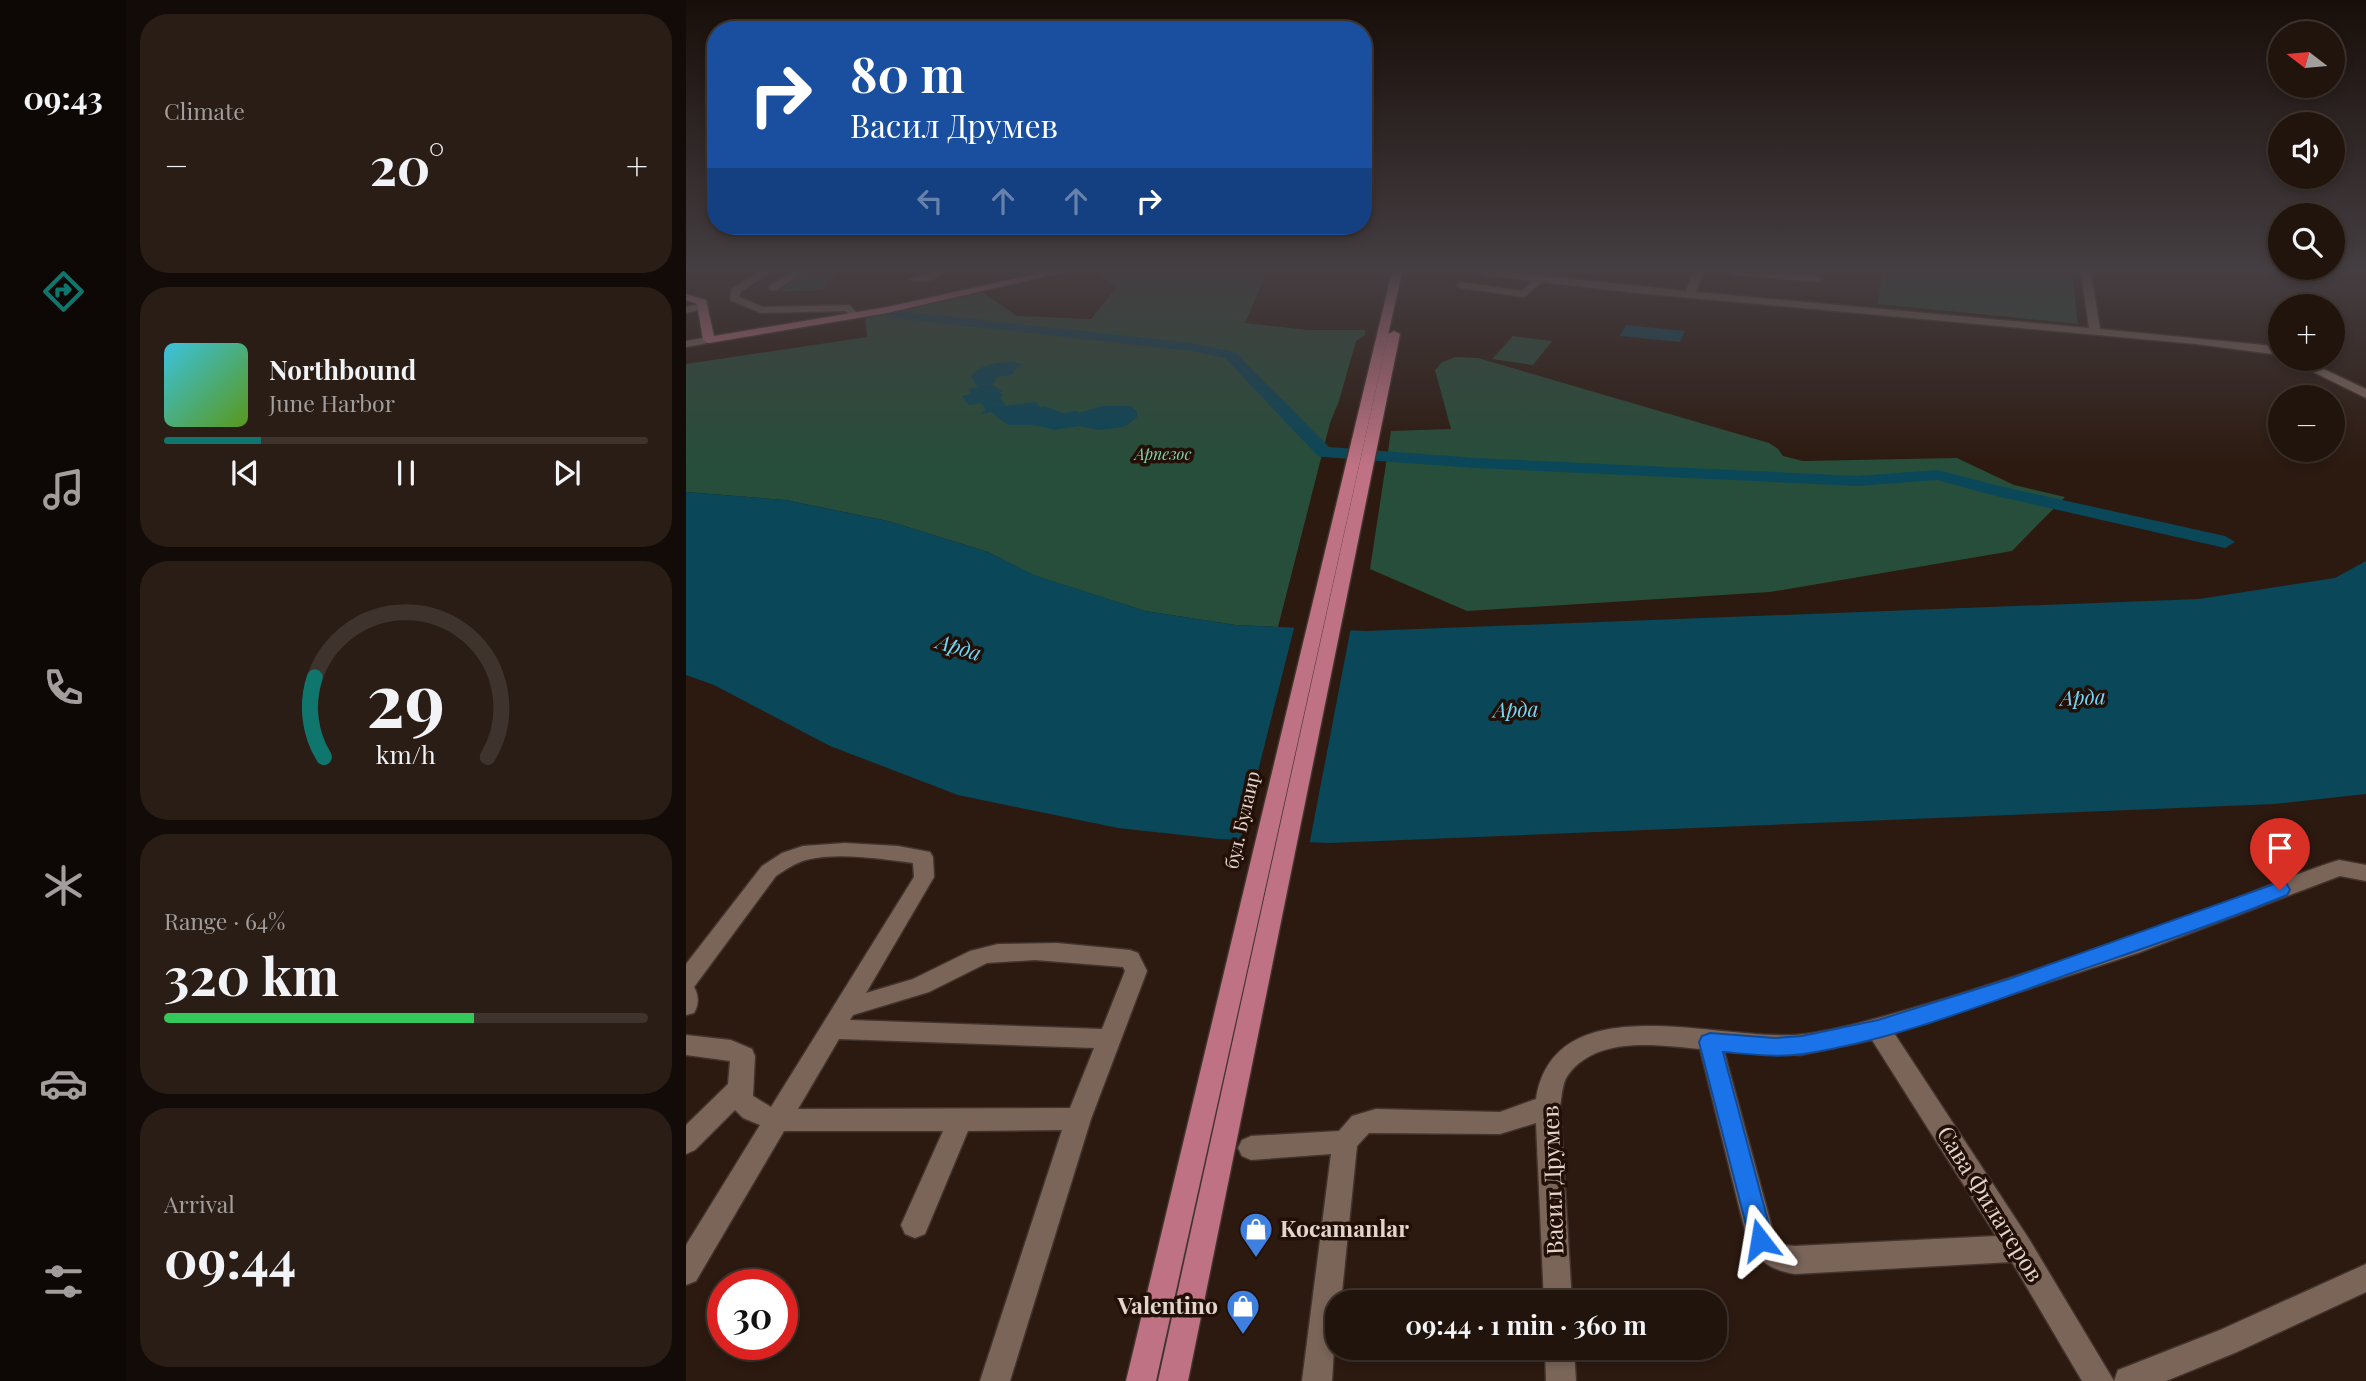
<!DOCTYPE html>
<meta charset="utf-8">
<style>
:root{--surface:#21140c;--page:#291d15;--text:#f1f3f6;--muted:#a29e9d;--line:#3e332d;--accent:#0f766e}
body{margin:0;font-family:"Playfair Display",serif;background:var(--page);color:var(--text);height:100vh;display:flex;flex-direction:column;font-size:26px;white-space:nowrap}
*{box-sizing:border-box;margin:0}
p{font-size:23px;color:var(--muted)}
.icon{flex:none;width:38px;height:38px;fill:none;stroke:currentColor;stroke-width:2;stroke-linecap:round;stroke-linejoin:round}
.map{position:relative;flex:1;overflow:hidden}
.details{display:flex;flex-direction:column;gap:14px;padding:14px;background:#120b07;width:560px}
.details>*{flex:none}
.banner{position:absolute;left:21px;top:21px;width:665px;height:214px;border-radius:28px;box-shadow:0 4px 10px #0003,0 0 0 2px var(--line);background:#1a4fa0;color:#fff;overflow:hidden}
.needle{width:46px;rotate:286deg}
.tools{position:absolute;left:1582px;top:21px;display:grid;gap:14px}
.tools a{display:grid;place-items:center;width:77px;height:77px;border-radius:50%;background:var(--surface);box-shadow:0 4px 10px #0003,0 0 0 2px var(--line);font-size:35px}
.speed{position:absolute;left:21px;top:1269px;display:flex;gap:14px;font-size:35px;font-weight:700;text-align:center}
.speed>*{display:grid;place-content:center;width:91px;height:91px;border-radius:50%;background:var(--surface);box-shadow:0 4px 10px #0003,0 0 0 2px var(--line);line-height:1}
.speed .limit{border:10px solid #d22;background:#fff;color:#111}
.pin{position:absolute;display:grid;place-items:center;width:60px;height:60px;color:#fff;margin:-72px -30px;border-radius:50% 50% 50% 0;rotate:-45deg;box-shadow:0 0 7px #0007}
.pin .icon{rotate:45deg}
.me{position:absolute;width:77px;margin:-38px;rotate:346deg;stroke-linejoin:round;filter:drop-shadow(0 0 5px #0008)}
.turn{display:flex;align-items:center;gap:24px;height:147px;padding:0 28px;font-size:32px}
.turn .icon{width:91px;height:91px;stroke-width:2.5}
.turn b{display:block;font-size:49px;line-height:60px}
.lanes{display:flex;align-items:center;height:66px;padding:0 28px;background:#0003;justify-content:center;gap:35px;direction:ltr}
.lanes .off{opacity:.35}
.big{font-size:52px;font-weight:700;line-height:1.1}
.details .widget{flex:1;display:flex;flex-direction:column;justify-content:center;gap:10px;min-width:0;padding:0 24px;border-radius:28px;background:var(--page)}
.details .dial{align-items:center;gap:0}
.dial svg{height:182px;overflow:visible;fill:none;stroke:var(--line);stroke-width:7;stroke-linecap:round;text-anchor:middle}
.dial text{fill:var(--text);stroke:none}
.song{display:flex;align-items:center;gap:21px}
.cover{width:84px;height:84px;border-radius:10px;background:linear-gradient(135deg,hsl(190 70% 55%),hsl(90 70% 35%))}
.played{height:7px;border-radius:4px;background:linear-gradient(90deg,var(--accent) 20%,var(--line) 20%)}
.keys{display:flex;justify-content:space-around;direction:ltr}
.heat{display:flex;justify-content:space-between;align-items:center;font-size:38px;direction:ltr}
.charge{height:10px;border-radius:5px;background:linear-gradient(90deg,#34c759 64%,var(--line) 0)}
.trip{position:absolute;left:639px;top:1290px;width:402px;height:70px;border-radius:28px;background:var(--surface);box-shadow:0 4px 10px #0003,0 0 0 2px var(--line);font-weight:700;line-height:70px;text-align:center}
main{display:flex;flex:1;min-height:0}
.dock{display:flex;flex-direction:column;width:126px;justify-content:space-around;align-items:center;background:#0d0805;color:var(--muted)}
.dock .icon{width:49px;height:49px}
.dock .on{color:var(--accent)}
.dock b{font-size:32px;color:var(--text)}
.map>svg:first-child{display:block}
</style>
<main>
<nav class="dock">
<b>09:43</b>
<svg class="icon on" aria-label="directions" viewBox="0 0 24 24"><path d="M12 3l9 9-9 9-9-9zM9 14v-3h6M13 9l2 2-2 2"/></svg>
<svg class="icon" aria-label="music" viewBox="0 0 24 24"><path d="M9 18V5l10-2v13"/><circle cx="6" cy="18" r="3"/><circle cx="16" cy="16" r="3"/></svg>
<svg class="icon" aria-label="phone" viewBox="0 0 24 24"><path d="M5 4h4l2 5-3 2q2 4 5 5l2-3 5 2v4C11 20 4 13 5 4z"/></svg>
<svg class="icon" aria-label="climate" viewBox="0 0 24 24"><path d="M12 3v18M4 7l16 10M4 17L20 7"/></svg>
<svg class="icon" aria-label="car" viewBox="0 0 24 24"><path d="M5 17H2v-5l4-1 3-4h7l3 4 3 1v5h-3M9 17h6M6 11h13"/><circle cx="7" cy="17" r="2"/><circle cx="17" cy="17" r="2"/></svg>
<svg class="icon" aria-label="filters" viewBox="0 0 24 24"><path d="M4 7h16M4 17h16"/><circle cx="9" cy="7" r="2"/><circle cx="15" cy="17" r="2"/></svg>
</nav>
<section class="details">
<div class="widget"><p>Climate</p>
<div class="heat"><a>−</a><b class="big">20°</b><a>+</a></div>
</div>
<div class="widget">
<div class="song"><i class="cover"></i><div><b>Northbound</b><p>June Harbor</p></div></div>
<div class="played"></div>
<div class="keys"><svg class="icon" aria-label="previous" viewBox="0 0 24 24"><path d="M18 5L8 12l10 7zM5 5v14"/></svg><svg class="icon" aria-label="pause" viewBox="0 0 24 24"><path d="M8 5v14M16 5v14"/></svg><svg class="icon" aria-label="next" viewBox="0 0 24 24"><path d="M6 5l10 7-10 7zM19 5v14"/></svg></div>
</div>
<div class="widget dial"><svg viewBox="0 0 100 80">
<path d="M14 69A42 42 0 1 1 86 69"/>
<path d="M14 69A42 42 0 0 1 10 34" stroke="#0f766e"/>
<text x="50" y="56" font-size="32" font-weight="700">29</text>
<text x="50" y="72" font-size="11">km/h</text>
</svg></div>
<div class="widget"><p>Range · 64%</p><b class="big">320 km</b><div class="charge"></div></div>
<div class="widget"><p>Arrival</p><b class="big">09:44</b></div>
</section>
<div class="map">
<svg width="1680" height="1381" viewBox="0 0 1680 1381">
<rect width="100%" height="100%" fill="#2c1a10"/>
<!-- green -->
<g fill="#274e3b">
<polygon points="115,272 155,272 140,283 138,290 90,292 95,285"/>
<polygon points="407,272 581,272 559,323 622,330 679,330 679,335 670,341 653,401 644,423 592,627 550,625 459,611 347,575 302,552 202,521 99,500 0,492 0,364 181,337 179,316 296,292 331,316 405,319 431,287"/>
<polygon points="1196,272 1386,272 1392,324 1192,304"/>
<polygon points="827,336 866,341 847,365 806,359"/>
<polygon points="770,357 792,358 1083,443 1092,449 1097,456 1117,461 1271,458 1328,485 1379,497 1326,551 1084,592 781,611 684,569 705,431 765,429 749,370 756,362"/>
</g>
<!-- water -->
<g fill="#0a4759">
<polygon points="940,325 999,331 994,342 934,336"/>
<path d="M 325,362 L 338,364 L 330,368 L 326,375 L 311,377 L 306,385 L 317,391 L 314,392 L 317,396 L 314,398 L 320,406 L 349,402 L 354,407 L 358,406 L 377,413 L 392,411 L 392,413 L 417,406 L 444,406 L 451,411 L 451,417 L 440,426 L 430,428 L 413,430 L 393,426 L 368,430 L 348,425 L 322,425 L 305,412 L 296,414 L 295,412 L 300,410 L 295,403 L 283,405 L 276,396 L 285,394 L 282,389 L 292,387 L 285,377 C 294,364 310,363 325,362 Z"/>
<polygon points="0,492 99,500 202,521 302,552 348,575 459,611 550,625 680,631 1513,599 1649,578 1680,561 1680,794 1589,804 644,843 533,839 432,828 272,795 144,746 28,685 0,675"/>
</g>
<!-- pier -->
<polygon fill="#2c1a10" points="609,624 665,627 623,846 554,843"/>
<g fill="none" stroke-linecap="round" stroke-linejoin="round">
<!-- river -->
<polygon fill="#0a4759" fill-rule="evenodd" points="204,310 506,343 549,352 643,447 790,458 1171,476 1252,470 1309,485 1539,536 1549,542 1539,548 1306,495 1251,480 1171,486 790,468 638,457 632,456 539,358 506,351 199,317 199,311"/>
<defs>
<g id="minor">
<polygon points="73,272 85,272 54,292 53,297 77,307 163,305 174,316 165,318 160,311 75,313 44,300 45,289"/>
<polygon points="106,272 118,272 91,290 83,290 83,286"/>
<path d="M 247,272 L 257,272 C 251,281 232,285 223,279 Z"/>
<polygon points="793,272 824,272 1000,291 1007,272 1017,272 1010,292 1403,328 1395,272 1405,272 1414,329 1578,345 1594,349 1594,355 1510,344 951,293 856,282 838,297 775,288 770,285 775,282 836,291 846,281 798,275"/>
<polygon points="1044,272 1132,276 1137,279 1132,282 1049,275"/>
<polygon points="17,303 22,306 21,308 0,313 0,307"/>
<polygon points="23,337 27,338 27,342 0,347 0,341"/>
<polygon points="1601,359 1616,359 1680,389 1680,398"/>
<path d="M 159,843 L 212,846 L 244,852 L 247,857 L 248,877 L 180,993 L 227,979 L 284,951 L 312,944 L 371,943 L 444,950 L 452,953 L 461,971 L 405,1119 L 324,1381 L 294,1381 L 376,1130 L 282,1131 L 239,1234 L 229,1238 L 219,1234 L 215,1225 L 257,1131 L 98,1131 L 10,1281 L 0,1285 L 0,1245 L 74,1125 L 57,1118 L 49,1110 L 9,1150 L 0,1154 L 0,1125 L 42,1084 L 44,1061 L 0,1055 L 0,1035 L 45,1040 L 66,1049 L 69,1056 L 67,1096 L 85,1107 L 228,877 L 227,863 C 194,859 153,852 120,860 C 109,863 99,870 90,876 L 8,987 C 13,996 13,1004 8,1013 L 0,1015 L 0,964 L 76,866 L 96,853 L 117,846 ZM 349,960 L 437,967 L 439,971 L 416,1029 L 164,1020 L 167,1015 L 243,992 L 301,963 ZM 153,1039 L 408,1048 L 384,1108 L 112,1109 Z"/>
<path d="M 1653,860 L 1680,865 L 1680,881 L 1654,876 L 1452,953 L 1208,1033 L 1343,1239 L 1428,1381 L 1396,1381 L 1326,1262 L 1109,1274 C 1085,1270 1071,1261 1061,1239 L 1014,1049 C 972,1045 911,1035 882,1075 C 876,1083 876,1096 874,1106 L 886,1302 L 858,1302 L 850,1123 L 814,1134 L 683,1133 L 671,1146 L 655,1302 L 651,1302 L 646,1381 L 616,1381 L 645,1154 L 565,1160 L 556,1156 L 552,1148 L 556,1140 L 565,1136 L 653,1131 L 666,1116 L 690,1109 L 814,1112 L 850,1099 C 869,980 1042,1045 1120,1034 C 1167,1027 1212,1012 1258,999 C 1341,973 1423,946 1504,916 C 1554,898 1602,876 1653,860 ZM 1186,1040 L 1310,1236 L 1109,1246 L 1097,1245 L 1088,1235 L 1038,1051 L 1114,1055 Z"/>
<polygon points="1680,1264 1680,1292 1551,1352 1480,1381 1428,1381 1432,1370 1534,1330"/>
<polygon points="859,1348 888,1348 890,1381 860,1381"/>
</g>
<g id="major">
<polygon points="359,272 378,272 201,313 23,343 17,340 11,304 0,300 0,294 20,300 28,336 201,307"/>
<polygon points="706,272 716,272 470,1381 440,1381"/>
<polygon points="708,331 714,334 502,1381 472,1381 702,334"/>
</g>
</defs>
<!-- minor casing -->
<use href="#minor" stroke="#41332d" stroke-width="3"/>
<!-- major casing -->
<use href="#major" stroke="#41332d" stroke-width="3"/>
<!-- minor -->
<use href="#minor" fill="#7b6559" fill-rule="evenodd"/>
<!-- major -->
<use href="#major" fill="#be7283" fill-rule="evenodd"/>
</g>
<!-- sky -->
<linearGradient id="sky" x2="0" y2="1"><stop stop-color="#180e09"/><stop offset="0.58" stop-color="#453e42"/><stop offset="1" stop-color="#453e42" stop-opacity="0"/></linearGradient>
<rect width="1680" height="465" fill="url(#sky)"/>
<!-- route -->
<path fill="#1a73e8" stroke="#114b97" stroke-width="2" d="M 1594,882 L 1601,884 L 1604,890 L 1601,895 C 1531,924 1458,948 1386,973 C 1299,1004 1209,1040 1117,1054 C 1091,1058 1064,1054 1037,1052 L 1087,1240 L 1083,1248 L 1074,1252 L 1066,1248 L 1013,1042 L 1016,1036 L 1024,1033 L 1089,1038 L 1116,1036 L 1192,1020 L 1323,979 Z"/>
<!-- icons -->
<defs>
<symbol id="shop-pin" viewBox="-11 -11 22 30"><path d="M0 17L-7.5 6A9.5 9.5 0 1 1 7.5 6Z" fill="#3f7fe0" stroke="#221007"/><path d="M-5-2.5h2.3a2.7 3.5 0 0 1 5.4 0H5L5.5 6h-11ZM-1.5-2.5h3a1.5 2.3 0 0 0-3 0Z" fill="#fff"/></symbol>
</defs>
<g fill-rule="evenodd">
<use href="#shop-pin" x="551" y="1210" width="38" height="52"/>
<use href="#shop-pin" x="538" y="1287" width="38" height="52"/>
</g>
<g text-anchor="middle" stroke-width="7" stroke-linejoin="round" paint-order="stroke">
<!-- far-park labels -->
<g font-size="16" font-style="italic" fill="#79d5a7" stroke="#221007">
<text x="477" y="460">Арпезос</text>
</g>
<!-- street labels -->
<g font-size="19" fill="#e2d5ce" stroke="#221007">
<text transform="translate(556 820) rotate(-77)" y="7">бул. Булаир</text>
</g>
<!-- water labels -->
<g font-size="21" font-style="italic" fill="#6ed8fe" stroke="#221007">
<text transform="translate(273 648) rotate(17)" y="7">Арда</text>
<text transform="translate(1397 698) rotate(-2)" y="7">Арда</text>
<text transform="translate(830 710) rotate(-1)" y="7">Арда</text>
</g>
<!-- near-street labels -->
<g font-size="23" fill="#e2d5ce" stroke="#221007">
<text transform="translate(867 1180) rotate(-92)" y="8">Васил Друмев</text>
<text transform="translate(1304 1204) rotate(58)" y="8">Сава Филатеров</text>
</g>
<!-- near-poi labels -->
<g font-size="23" font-weight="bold" fill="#e2d5ce" stroke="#221007" text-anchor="start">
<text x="594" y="1237">Kocamanlar</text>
<text x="532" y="1314" text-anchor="end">Valentino</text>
</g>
</g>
</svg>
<div class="tools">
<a><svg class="needle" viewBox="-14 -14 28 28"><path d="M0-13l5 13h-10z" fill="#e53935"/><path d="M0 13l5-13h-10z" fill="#a29e9d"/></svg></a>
<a><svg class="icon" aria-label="sound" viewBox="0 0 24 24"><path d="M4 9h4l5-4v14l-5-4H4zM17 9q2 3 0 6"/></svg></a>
<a><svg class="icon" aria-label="search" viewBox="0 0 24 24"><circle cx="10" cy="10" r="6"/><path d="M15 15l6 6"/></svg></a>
<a>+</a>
<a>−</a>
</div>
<div class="speed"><div class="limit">30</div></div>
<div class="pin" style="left:1594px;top:890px;background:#d93025"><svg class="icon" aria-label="arrive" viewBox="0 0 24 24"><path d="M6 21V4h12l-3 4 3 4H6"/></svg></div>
<svg class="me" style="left:1074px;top:1240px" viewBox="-20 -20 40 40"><path d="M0-17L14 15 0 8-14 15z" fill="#1a73e8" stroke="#fff" stroke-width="4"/></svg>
<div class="trip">09:44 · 1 min · 360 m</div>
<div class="banner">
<div class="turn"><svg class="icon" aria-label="right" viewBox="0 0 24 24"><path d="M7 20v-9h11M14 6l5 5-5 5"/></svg><div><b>80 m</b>Васил Друмев</div></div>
<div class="lanes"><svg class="icon off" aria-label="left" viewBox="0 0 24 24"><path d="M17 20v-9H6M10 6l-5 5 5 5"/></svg><svg class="icon off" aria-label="ahead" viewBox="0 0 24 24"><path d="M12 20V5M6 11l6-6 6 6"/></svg><svg class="icon off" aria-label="ahead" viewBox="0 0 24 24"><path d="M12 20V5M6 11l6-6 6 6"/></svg><svg class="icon" aria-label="right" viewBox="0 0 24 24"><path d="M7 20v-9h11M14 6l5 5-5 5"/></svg></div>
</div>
</div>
</main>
